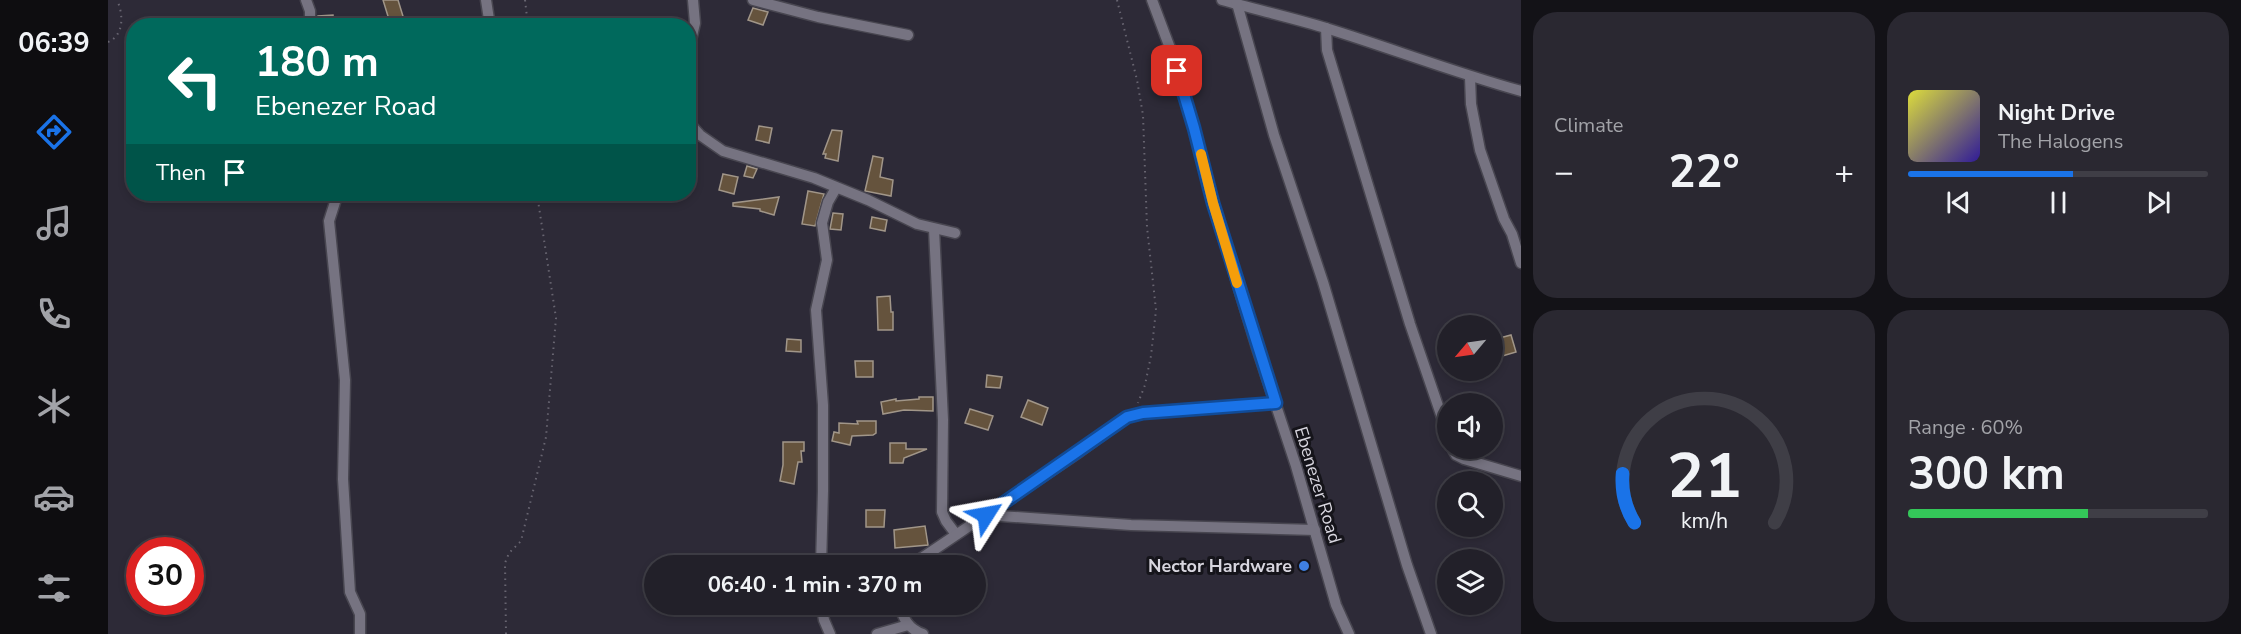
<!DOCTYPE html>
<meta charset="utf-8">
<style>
:root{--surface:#222029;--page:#2a2831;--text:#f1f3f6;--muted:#a2a3a8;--line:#3f3e46;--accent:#1a73e8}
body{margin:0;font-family:"Nunito Sans",sans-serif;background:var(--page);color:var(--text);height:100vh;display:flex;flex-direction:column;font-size:22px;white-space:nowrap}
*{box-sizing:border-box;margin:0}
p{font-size:20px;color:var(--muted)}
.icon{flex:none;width:33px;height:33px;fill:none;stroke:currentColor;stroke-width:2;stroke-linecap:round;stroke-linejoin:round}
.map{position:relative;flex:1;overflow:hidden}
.drawer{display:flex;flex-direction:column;gap:12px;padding:12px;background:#131217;width:720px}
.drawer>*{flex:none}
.banner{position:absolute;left:18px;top:18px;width:570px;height:183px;border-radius:24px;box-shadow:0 3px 9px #0003,0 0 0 2px var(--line);background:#00695c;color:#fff;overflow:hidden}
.needle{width:39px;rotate:241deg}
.fabs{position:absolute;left:1329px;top:315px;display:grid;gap:12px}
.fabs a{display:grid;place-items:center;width:66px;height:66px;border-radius:50%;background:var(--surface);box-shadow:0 3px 9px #0003,0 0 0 2px var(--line);font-size:30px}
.speed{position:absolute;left:18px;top:537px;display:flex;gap:12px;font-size:30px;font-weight:700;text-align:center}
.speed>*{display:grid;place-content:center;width:78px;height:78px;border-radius:50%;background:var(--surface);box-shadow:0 3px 9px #0003,0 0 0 2px var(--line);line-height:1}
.speed .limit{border:9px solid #d22;background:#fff;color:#111}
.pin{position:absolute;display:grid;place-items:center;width:51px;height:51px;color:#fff;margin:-26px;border-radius:12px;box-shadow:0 3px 9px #0006}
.me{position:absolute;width:66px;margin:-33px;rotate:56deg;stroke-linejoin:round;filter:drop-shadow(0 0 4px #0008)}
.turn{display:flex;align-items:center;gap:21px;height:126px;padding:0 30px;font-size:27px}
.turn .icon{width:78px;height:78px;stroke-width:2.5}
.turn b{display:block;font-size:42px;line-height:51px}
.then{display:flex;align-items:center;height:57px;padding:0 30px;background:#0003;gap:12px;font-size:22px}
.big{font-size:45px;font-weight:700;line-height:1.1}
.drawer .card{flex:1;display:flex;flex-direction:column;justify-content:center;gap:9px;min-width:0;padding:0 21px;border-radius:24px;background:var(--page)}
.drawer .dial{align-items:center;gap:0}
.dial svg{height:156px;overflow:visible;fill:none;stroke:var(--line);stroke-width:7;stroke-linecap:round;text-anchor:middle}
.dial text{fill:var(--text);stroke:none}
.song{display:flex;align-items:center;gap:18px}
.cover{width:72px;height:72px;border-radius:9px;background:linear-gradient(135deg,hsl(60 70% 55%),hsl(250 70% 35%))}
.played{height:6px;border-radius:3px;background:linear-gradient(90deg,var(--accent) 55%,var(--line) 55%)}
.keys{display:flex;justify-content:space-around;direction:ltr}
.heat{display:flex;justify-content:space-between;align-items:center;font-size:33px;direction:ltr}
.charge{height:9px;border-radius:4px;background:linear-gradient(90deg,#34c759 60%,var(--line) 0)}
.drawer .tiles{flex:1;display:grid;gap:12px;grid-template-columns:repeat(2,1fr)}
.trip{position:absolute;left:536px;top:555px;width:342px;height:60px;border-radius:30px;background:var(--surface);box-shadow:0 3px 9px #0003,0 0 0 2px var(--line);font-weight:700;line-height:60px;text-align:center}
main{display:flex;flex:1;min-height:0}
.tab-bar{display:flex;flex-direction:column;width:108px;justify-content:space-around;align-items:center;background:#0e0d10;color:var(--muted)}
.tab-bar .icon{width:42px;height:42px}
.tab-bar .active{color:var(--accent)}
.tab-bar b{font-size:27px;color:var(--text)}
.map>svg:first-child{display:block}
</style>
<main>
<nav class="tab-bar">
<b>06:39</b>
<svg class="icon active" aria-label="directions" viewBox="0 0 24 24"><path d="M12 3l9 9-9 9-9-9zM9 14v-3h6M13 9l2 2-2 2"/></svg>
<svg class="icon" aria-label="music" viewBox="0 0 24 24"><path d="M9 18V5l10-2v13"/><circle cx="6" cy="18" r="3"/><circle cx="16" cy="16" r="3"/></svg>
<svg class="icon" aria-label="phone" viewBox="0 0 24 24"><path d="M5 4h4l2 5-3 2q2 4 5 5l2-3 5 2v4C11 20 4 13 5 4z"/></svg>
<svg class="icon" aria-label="climate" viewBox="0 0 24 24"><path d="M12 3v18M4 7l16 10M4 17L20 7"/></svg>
<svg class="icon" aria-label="car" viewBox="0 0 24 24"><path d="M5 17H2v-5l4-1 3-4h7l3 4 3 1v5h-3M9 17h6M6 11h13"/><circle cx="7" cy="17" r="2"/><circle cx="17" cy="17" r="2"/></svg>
<svg class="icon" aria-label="filters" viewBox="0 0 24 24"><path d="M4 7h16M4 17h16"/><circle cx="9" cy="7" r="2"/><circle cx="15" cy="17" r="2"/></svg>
</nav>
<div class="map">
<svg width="1413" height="634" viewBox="0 0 1413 634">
<rect width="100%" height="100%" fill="#2d2a37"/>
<!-- building -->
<g fill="#65533d" stroke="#a19689" stroke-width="1.5">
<polygon points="275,0 290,0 298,26 283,26"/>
<polygon points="645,8 660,12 655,25 640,20"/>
<polygon points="225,15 226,26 210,26 210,16"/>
<polygon points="651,126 664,128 661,143 648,140"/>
<polygon points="724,130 734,131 730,161 717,158 718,154 715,154"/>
<polygon points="765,156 775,158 772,177 785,180 783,196 757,191"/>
<polygon points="639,166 649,169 645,178 636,176"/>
<polygon points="615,174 630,177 626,194 611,190"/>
<polygon points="700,191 716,194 707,226 694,224"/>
<polygon points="671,197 666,215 652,211 652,209 625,206 625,203"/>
<polygon points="725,213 735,214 733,230 722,229"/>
<polygon points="764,217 779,220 777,231 762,228"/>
<polygon points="782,296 783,312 785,312 785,330 770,330 769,297"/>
<polygon points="1403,335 1408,352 1384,359 1384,340"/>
<polygon points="679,339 693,340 693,352 678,351"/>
<polygon points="747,361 765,361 765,377 748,377"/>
<polygon points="879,375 894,377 892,388 878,387"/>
<polygon points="811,397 825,397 825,411 796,410 775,414 773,402 788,399 788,401 811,399"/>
<polygon points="920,400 940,408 934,425 913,417"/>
<polygon points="862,409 885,416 880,430 857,423"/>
<polygon points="749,421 768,421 768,433 765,435 744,436 742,445 724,441 726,432 731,433 731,423 750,424"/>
<polygon points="675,442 696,442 696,451 693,451 694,462 690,462 686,484 672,481 675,465"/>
<polygon points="782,443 798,443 798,449 819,449 796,458 795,463 782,463"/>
<polygon points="758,510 777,510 776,527 758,527"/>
<polygon points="817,526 820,545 787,548 786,530"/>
<polygon points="747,556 768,556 769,566 747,566"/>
<polygon points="809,604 824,604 824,615 808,614"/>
</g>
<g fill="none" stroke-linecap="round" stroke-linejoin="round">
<defs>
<g id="street">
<polyline points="198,0 202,11 202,26"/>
<polyline points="378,0 382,26"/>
<polyline points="645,0 710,17 800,35"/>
<polyline points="1044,0 1065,56 1086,128 1105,203 1150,351 1188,466 1228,605 1241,634"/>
<path d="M 1114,0 C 1149,10 1186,18 1221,29 C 1285,49 1348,73 1413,91"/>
<polyline points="1128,0 1166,135 1215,282 1299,565 1323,634"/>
<polyline points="1218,28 1219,50 1302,324 1340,435"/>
<polyline points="580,53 587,23 585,0"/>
<polyline points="1362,77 1363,104 1372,150 1396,219 1404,234 1413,263"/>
<polyline points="580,122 592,135 615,151 706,178 760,200 809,224 847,233"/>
<polyline points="227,194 228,199 221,221 237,380 235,479 242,592 252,614 252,634"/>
<polyline points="826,229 835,420 834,512 838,521 847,533"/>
<polyline points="1344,448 1348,455 1356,459 1413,476"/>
<polyline points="878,515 1023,525 1207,530"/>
<polyline points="713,566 715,491 715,405 708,310 719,260 714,223 720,202 728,188"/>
<polyline points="802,566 971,452 1019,417 1035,413 1168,403"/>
<polyline points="713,604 716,620 722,634"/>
<path d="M 791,604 C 795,618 800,629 815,634"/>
<polyline points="769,634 800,625"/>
</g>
</defs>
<!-- street casing -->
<use href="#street" stroke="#484650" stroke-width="13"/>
<!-- path -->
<g stroke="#686571" stroke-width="2" stroke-dasharray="1.5 4.5" stroke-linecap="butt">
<polyline points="417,0 420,26"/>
<polyline points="1009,0 1029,80 1035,115 1039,227 1048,310 1043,356 1037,385 1030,403"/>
<path d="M 0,42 C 17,35 15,13 9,0"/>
<polyline points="398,634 397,563 401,553 413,541 438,437 448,318 429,194"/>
</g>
<!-- street -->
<use href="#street" stroke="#767381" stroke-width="10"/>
</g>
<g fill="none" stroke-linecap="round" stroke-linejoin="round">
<defs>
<polyline id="route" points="878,515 1019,417 1035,413 1168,403 1105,203 1086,128 1069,71"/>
</defs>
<!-- route casing -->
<use href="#route" stroke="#114b97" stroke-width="15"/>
<!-- route -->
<use href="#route" stroke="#1a73e8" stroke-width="10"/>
<!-- slow -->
<polyline stroke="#f59e0b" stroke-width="10" points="1093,154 1105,203 1129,283"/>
</g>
<!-- markers -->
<circle fill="#3f7fe0" stroke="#15141a" stroke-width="2" cx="1196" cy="566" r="6"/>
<g text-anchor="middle" stroke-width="6" stroke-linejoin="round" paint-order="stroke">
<!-- street labels -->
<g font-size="18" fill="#d8d6df" stroke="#15141a">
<text transform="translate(1210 485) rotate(73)" y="6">Ebenezer Road</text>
</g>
<!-- poi labels -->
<g font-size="18" font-weight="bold" fill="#d8d6df" stroke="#15141a" text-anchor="end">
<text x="1184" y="572">Nector Hardware</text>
</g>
</g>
</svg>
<div class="fabs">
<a><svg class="needle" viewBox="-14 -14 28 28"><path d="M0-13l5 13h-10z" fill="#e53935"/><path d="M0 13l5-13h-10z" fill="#a2a3a8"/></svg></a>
<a><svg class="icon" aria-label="sound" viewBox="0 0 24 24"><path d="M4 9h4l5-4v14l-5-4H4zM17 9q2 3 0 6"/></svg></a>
<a><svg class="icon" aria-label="search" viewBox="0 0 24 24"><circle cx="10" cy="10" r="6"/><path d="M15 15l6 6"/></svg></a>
<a><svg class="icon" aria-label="layers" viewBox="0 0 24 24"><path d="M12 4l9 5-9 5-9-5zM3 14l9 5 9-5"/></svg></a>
</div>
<div class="speed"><div class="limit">30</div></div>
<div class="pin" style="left:1069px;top:71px;background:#d93025"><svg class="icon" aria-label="arrive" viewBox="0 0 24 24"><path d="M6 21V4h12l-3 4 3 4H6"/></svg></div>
<svg class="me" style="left:878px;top:515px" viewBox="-20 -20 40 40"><path d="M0-17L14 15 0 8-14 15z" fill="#1a73e8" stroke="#fff" stroke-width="4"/></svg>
<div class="trip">06:40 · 1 min · 370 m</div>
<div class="banner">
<div class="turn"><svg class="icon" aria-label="left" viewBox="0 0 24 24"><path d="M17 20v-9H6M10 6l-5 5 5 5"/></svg><div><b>180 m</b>Ebenezer Road</div></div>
<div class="then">Then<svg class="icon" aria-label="arrive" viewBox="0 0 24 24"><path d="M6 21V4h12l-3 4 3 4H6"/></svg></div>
</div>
</div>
<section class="drawer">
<div class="tiles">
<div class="card"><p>Climate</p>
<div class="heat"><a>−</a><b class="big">22°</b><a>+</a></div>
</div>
<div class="card">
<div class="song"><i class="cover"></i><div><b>Night Drive</b><p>The Halogens</p></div></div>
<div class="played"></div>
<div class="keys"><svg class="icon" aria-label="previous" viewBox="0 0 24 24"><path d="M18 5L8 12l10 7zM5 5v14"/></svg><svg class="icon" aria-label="pause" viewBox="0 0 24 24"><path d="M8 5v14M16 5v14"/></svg><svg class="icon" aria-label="next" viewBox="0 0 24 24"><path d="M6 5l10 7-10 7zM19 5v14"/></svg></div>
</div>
<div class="card dial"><svg viewBox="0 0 100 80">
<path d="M14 69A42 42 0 1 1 86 69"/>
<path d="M14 69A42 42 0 0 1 8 44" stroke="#1a73e8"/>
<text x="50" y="56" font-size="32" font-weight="700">21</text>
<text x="50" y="72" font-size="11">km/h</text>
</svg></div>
<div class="card"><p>Range · 60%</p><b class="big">300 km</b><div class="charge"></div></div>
</div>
</section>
</main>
